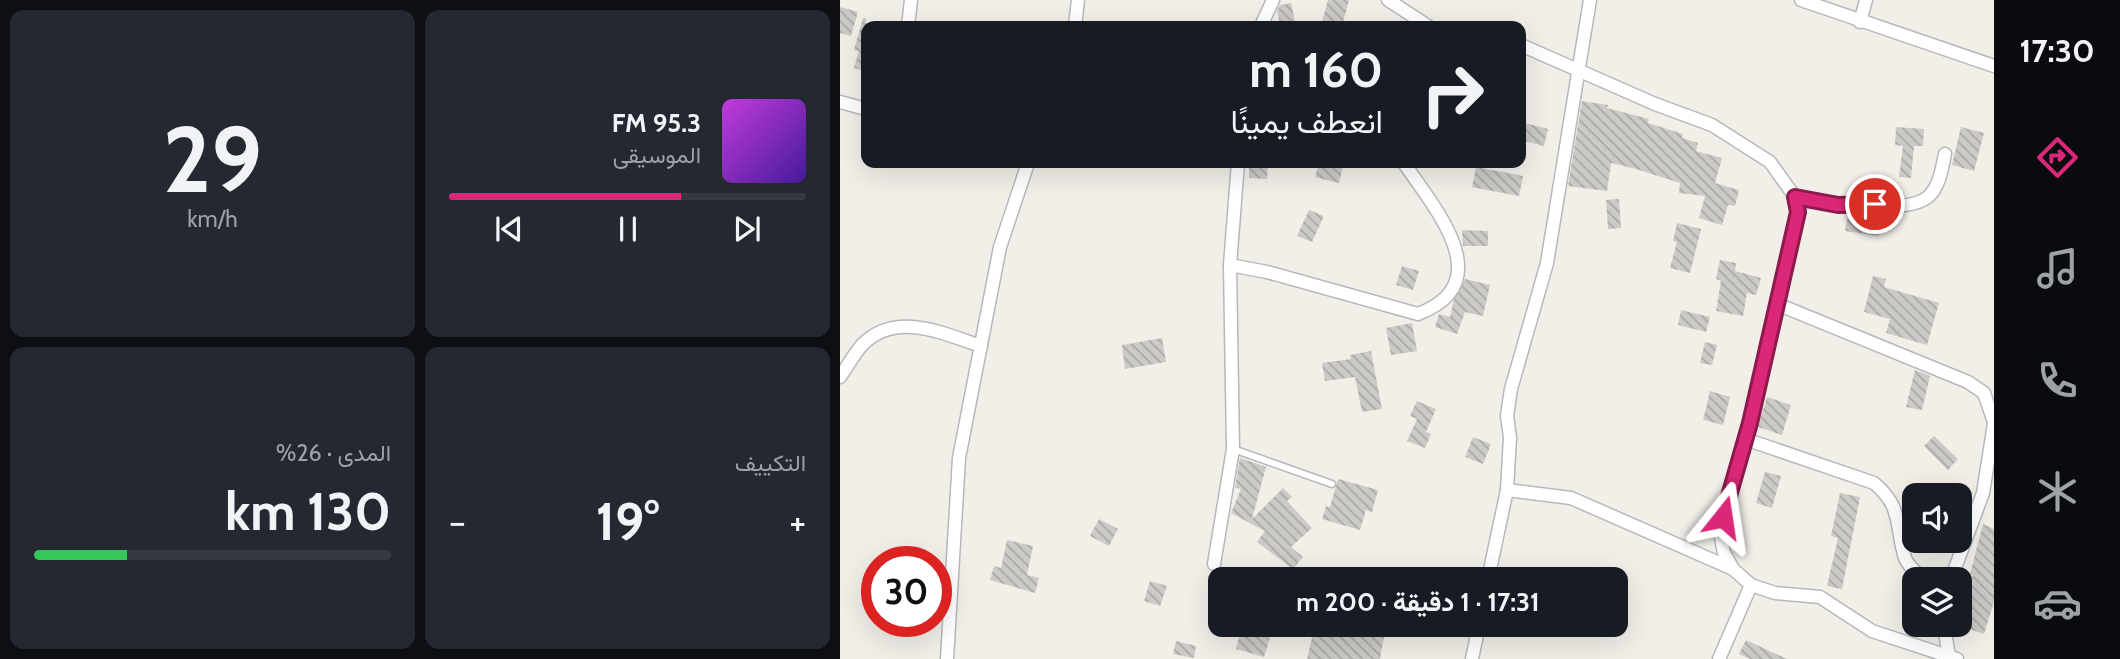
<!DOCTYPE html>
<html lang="ar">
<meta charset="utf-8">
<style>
:root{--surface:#171b24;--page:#242831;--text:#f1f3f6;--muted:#9ea1a6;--line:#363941;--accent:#db2777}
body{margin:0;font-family:Cabin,Vazirmatn,sans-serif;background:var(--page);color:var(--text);direction:rtl;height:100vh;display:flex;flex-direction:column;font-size:26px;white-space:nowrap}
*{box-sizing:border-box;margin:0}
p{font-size:23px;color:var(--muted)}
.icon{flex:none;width:38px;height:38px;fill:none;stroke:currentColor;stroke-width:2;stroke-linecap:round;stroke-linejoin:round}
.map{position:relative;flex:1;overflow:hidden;direction:ltr}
.panel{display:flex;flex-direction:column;gap:10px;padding:10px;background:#0d0f14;width:840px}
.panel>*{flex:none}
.guide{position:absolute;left:21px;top:21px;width:665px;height:147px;border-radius:14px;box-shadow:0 7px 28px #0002;direction:rtl;background:#171b24;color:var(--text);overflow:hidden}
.tools{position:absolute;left:1062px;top:483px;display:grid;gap:14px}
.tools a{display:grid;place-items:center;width:70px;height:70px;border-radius:14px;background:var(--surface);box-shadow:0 7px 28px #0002;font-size:35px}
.speed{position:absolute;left:21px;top:546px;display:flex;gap:14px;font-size:35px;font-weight:700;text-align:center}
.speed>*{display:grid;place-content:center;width:91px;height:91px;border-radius:50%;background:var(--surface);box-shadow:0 7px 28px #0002;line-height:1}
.speed .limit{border:10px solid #d22;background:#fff;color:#111}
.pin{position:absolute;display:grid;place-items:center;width:60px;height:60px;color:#fff;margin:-30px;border:4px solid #fff;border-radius:50%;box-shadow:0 2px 7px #0007}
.me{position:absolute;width:77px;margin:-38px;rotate:15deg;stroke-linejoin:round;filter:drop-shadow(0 0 5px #0008)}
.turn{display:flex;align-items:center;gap:24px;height:147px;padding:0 28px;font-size:32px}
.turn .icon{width:91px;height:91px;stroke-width:2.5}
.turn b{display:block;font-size:49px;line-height:60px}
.big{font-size:52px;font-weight:700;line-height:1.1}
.panel .widget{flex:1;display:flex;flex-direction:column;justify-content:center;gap:10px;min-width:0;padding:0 24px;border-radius:14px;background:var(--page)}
.panel .dial{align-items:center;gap:0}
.dial b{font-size:91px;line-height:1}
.song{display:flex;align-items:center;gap:21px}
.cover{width:84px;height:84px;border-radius:10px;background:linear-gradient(135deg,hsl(290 70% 55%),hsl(260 70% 35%))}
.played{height:7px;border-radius:4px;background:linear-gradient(90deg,var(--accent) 65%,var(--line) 65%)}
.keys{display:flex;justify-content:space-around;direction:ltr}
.heat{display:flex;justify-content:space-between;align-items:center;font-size:38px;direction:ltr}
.charge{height:10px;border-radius:5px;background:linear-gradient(90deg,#34c759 26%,var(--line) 0)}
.panel .tiles{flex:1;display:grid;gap:10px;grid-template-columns:repeat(2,1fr)}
.trip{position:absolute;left:368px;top:567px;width:420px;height:70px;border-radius:14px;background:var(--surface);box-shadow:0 7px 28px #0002;font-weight:700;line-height:70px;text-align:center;direction:rtl}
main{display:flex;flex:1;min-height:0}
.tabs{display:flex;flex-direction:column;width:126px;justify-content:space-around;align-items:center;background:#090b0e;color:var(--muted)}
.tabs .icon{width:49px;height:49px}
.tabs .selected{color:var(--accent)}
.tabs b{font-size:32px;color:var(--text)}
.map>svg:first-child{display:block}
</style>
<main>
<nav class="tabs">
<b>17:30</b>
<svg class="icon selected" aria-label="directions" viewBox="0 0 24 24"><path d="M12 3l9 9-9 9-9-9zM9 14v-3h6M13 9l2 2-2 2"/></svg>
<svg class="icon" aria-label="music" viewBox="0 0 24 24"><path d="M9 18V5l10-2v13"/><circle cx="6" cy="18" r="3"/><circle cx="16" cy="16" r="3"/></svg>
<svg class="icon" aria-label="phone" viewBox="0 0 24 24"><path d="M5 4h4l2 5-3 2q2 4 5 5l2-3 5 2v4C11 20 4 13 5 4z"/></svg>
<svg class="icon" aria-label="climate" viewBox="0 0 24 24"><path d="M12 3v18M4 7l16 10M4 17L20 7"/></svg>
<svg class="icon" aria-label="car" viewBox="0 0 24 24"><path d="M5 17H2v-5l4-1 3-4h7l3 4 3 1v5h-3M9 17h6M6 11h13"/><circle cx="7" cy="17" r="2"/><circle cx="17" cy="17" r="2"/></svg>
</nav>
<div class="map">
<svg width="1154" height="659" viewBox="0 0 1154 659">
<defs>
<pattern id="building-back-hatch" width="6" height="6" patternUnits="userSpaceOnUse" patternTransform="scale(1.75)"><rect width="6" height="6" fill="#cccac5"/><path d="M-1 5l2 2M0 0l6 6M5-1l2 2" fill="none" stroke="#a9a8a4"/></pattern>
</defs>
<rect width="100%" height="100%" fill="#f1efe8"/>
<!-- building -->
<g fill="url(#building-back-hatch)">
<polygon points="488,0 509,0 502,26 481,26"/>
<polygon points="451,3 456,26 440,26 437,11 440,5"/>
<polygon points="0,7 18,12 11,36 0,33"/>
<polygon points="23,18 26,18 26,72 14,68 19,51 14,50"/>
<polygon points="742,101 768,105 767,108 809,119 808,123 843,134 842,138 858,143 856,151 882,158 875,183 899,190 895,206 888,205 882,225 859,218 865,196 839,193 840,183 796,169 771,163 767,191 728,186"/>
<polygon points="681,122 708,129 704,146 681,140"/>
<polygon points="1056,127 1084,129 1083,146 1074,146 1071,178 1059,177 1063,146 1055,145"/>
<polygon points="1121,127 1144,133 1134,171 1112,165"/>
<polygon points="409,163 428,164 427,179 409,178"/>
<polygon points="479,163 504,163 499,183 475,177"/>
<polygon points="636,167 683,176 679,196 632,187"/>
<polygon points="779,199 781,228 768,229 766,200"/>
<polygon points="469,210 484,216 472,242 457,236"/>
<polygon points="1008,214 1042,219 1039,236 1005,231"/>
<polygon points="837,223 861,229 850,273 830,268 837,242 833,241"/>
<polygon points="622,230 648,231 648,246 623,246"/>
<polygon points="880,260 896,263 895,271 921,278 916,295 907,293 903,316 876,311 881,281 876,279"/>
<polygon points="562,266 579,271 573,290 556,285"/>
<polygon points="1033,276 1046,279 1044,287 1099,303 1087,345 1046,333 1050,319 1024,312"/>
<polygon points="625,279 650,285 643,316 625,312 617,334 595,327 599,314 610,317 614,299"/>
<polygon points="841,310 870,317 866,332 838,325"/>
<polygon points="572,323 577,351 551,355 546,328"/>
<polygon points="322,338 326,362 285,369 282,345"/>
<polygon points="865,342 877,345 872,365 860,363"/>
<polygon points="531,351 542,409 522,412 515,377 485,381 482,363 511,359 510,355"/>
<polygon points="1075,370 1090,376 1082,410 1066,407"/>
<polygon points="870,391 890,397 883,425 863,420"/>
<polygon points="927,397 951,405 942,435 918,427"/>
<polygon points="577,401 596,409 586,432 591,434 585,448 567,441 577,419 570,416"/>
<polygon points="1094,436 1118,459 1108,470 1084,446"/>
<polygon points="633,437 651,444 643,464 625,457"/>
<polygon points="400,458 426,467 412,519 443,488 452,497 447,501 472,528 451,547 463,557 453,569 417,542 425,531 391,513 401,489 395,488"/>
<polygon points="925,472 941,476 932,508 916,503"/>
<polygon points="498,479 538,490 532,512 526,510 520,530 482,519 486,506 490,507"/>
<polygon points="1000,493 1020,497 1002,589 987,586 998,538 991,536"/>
<polygon points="259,519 278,529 269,546 250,536"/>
<polygon points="1143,524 1154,529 1154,602 1144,634 1120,626 1120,610 1133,575 1130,574"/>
<polygon points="167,540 193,546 187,575 199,578 195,593 150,580 154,566 161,568"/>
<polygon points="310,581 327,586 320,606 304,601"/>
<polygon points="475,625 508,625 517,627 516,631 544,637 540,659 467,659"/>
<polygon points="579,625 617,625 614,637 578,630"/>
<polygon points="401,629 430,638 424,657 396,649"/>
<polygon points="906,640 947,659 910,659 899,654"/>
<polygon points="336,641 356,646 354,658 333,654"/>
</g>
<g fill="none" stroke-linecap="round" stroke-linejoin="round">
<defs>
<polyline id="lane" points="393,449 492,484"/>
<g id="street">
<polyline points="548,0 588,26"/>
<polyline points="961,0 1154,66"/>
<polyline points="1020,22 1026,0"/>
<polyline points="68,26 71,0"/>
<polyline points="235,26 238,0"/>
<polyline points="421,26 433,0"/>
<polyline points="681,45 815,104 872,125 930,162 955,197 958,213 910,423 883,517 881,538 884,553 893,569 911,585 935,593 980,597 1032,631 1117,659"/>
<polyline points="0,102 26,109"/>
<path d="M 955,197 C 983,202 1070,217 1090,195 C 1100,184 1102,168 1105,154"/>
<path d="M 390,265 L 427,272 L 578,314 C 661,282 594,208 564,163"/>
<polyline points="937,304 1128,382 1144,393 1154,422"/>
<path d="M 0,377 C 7,367 14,354 22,345 C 56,310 104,334 141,346"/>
<path d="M 905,439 L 1034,483 C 1063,507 1055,526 1065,558 C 1068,566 1077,573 1083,579"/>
<polyline points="667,490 731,498 893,569"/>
<polyline points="374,564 393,449 390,265 398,163"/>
<polyline points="648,579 667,490 670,437 667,416 671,389 707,263 750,0"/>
<polyline points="1111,579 1143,493 1154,424"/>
<polyline points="1104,625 1109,657"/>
<polyline points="107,659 119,458 160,247 188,163"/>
<polyline points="632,659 639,625"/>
<polyline points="879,659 911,585"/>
</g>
</defs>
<!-- lane casing -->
<use href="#lane" stroke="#b5b8bc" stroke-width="9"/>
<!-- street casing -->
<use href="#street" stroke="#b5b8bc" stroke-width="15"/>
<!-- lane -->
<use href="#lane" stroke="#fff" stroke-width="6"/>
<!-- street -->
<use href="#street" stroke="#fff" stroke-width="12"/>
</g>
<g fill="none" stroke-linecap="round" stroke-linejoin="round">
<defs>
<polyline id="route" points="883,517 910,423 958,212 955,197 998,205 1035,204"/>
</defs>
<!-- route casing -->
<use href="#route" stroke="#8e194d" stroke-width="18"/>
<!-- route -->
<use href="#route" stroke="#db2777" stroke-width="12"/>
</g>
</svg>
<div class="tools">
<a><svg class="icon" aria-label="sound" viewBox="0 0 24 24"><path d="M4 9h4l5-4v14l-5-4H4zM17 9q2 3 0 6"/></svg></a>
<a><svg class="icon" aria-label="layers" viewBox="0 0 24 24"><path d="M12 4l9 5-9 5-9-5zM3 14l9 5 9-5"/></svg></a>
</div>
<div class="speed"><div class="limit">30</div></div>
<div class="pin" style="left:1035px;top:204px;background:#d93025"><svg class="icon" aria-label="arrive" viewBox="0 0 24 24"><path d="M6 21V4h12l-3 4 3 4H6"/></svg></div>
<svg class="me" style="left:883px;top:517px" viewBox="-20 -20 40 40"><path d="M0-17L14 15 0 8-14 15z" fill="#db2777" stroke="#fff" stroke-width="4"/></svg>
<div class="trip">17:31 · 1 دقيقة · 200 m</div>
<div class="guide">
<div class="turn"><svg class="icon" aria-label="right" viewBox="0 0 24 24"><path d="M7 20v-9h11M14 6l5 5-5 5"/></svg><div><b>160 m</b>انعطف يمينًا</div></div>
</div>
</div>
<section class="panel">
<div class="tiles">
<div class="widget">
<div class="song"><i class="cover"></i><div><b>95.3 FM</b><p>الموسيقى</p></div></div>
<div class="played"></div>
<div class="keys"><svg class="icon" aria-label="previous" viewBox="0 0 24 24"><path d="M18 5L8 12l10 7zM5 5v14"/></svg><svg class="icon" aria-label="pause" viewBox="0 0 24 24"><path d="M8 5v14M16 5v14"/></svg><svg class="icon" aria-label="next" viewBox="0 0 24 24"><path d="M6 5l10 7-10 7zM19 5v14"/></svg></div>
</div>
<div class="widget dial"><b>29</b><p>km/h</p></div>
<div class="widget"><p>التكييف</p>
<div class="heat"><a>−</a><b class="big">19°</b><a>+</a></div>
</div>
<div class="widget"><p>المدى · 26%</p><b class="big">130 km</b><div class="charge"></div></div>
</div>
</section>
</main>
